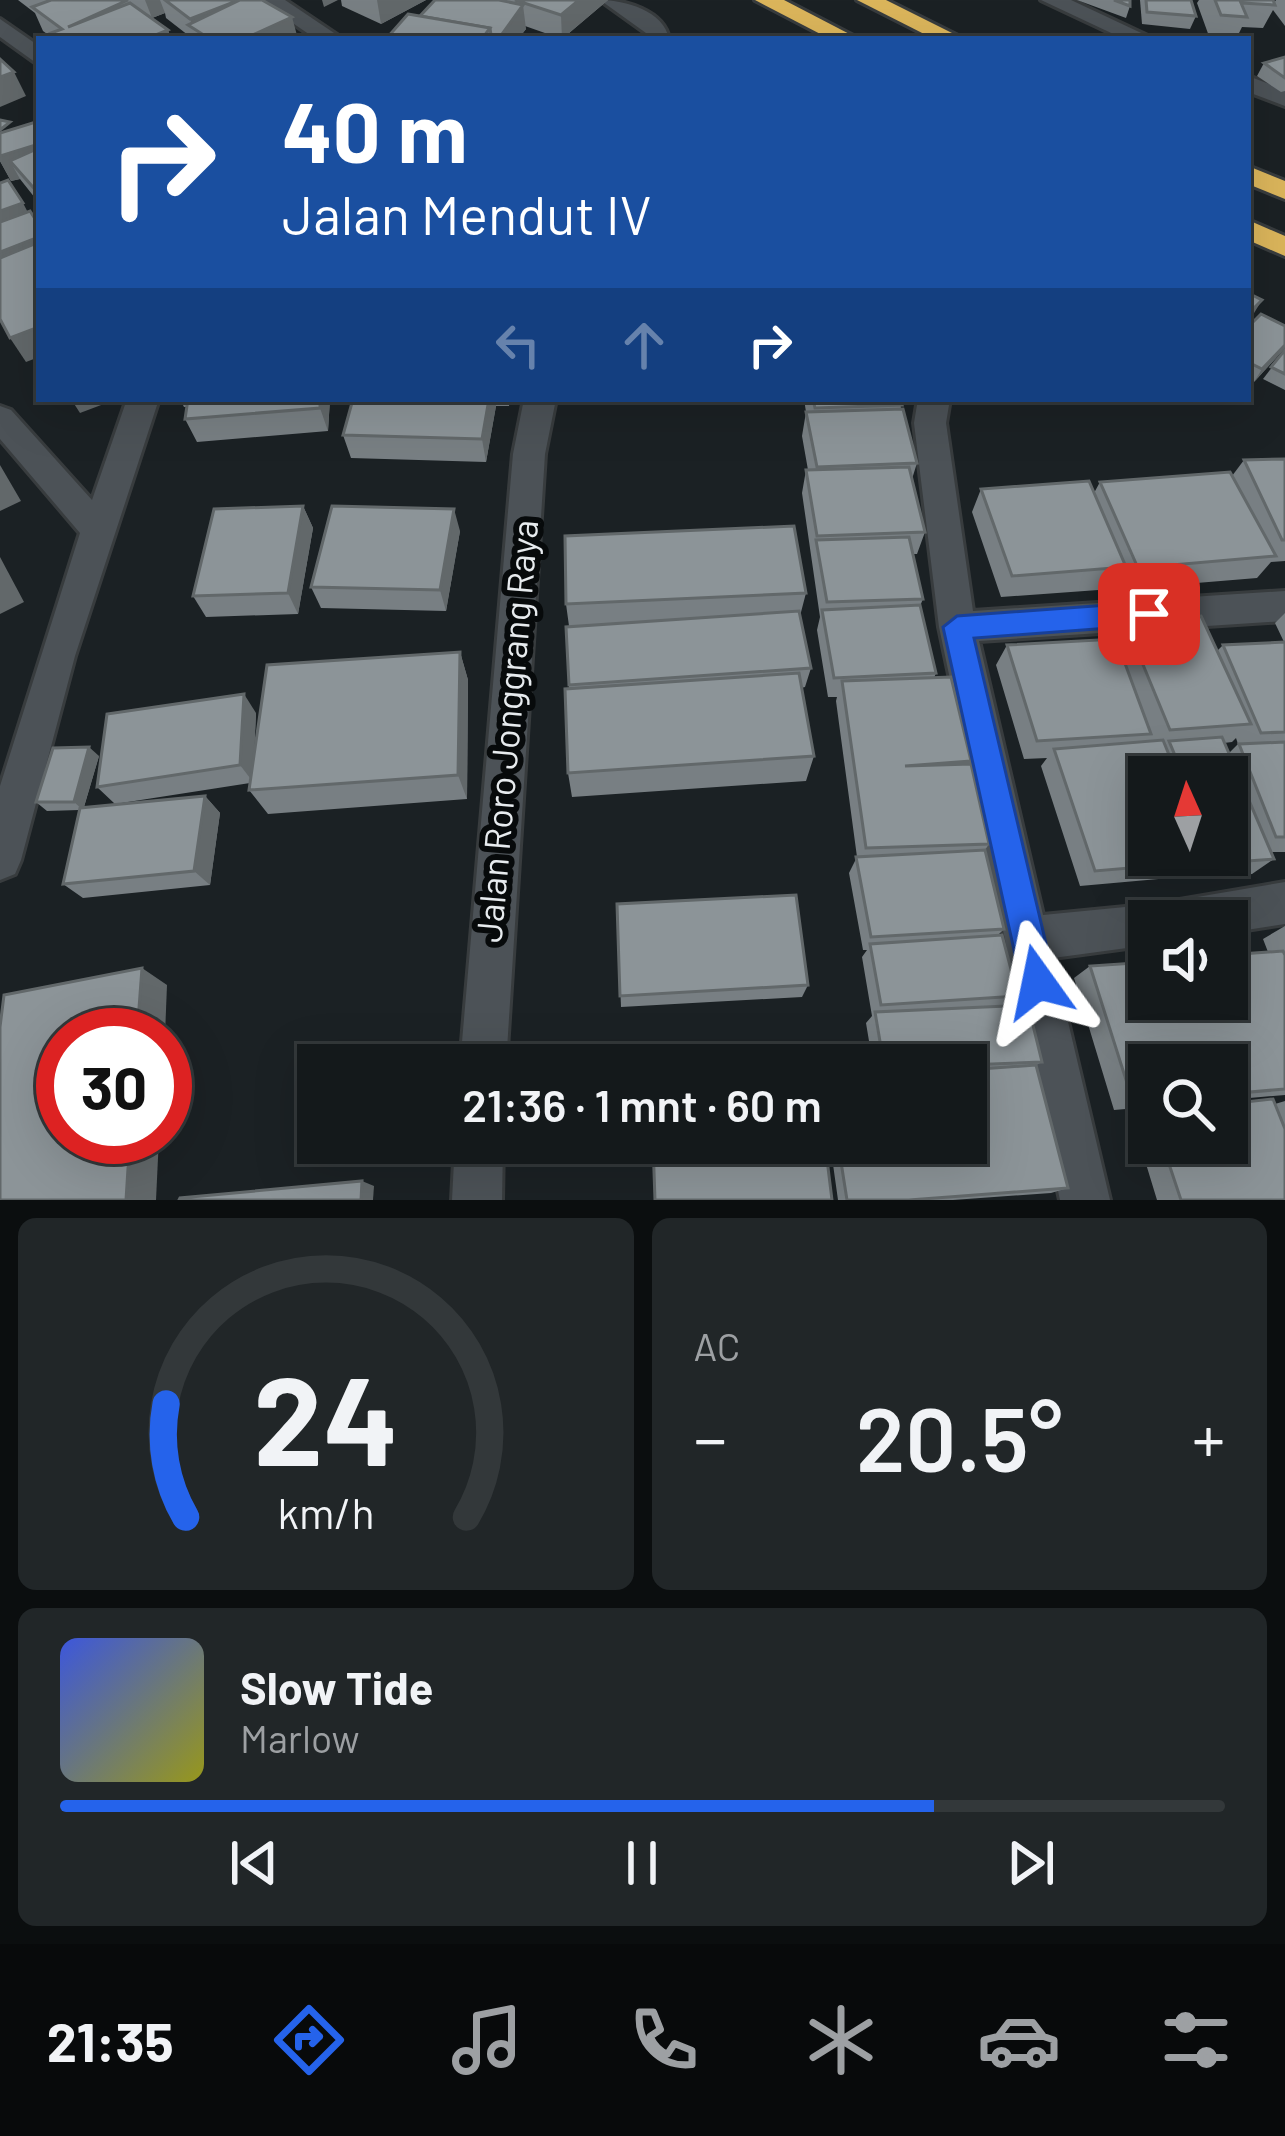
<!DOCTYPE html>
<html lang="id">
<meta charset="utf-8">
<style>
:root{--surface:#14191b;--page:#212628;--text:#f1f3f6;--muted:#9da0a3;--line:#33383a;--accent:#2563eb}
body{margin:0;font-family:Barlow,sans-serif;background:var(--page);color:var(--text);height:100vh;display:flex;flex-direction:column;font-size:45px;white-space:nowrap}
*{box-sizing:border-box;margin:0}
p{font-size:39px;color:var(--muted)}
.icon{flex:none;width:66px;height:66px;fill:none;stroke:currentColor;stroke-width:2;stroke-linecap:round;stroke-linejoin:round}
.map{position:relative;height:1200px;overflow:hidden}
.panel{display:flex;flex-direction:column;gap:18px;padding:18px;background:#0b0e0f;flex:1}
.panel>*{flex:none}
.guide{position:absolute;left:36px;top:36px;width:1215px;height:366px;border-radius:0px;box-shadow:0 12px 48px #0002,0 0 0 3px var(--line);background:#1a4fa0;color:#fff;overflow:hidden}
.needle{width:78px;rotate:357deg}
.fabs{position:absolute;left:1128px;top:756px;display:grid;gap:24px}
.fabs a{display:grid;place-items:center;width:120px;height:120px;border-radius:0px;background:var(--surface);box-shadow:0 12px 48px #0002,0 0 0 3px var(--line);font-size:60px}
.speed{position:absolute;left:36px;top:1008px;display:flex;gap:24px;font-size:60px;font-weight:700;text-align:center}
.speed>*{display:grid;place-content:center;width:156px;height:156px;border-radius:50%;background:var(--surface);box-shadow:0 12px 48px #0002,0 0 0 3px var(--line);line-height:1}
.speed .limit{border:18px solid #d22;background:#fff;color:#111}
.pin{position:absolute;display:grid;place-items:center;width:102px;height:102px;color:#fff;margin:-51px;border-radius:24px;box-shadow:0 6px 18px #0006}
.me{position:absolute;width:132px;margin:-66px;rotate:348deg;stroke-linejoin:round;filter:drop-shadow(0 0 9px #0008)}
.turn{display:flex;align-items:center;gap:42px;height:252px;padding:0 48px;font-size:54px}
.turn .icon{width:156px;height:156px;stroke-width:2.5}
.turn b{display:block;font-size:84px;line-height:102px}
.lanes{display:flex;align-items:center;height:114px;padding:0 48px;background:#0003;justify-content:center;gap:60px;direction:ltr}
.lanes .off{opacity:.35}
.big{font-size:90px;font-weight:600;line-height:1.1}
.panel .tile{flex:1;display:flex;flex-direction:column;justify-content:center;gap:18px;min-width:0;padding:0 42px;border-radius:18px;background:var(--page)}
.panel .dial{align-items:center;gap:0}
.dial svg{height:312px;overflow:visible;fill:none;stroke:var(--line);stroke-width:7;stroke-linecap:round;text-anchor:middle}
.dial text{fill:var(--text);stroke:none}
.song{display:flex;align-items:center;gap:36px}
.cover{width:144px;height:144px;border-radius:18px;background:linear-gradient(135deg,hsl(230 70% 55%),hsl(60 70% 35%))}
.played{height:12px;border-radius:6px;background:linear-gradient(90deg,var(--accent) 75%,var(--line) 75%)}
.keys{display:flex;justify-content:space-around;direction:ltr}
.heat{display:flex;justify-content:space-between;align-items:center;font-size:66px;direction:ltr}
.panel .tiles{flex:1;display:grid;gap:18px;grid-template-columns:1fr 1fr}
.tile:last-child{grid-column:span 2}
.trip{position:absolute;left:297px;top:1044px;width:690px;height:120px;border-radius:0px;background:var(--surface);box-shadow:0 12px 48px #0002,0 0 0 3px var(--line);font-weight:600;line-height:120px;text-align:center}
.dock{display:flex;height:192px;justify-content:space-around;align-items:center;background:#080a0b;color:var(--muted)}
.dock .icon{width:84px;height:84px}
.dock .selected{color:var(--accent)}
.dock b{font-size:54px;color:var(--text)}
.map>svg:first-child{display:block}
</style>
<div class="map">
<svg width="1285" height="1200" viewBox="0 0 1285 1200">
<rect width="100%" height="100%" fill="#1b2124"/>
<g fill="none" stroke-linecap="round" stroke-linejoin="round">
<defs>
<g id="street">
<polygon points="259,0 285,0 343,39 316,39"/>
<path d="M 600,0 C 625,0 664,11 669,39 L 647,39 L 646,33 Z"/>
<polygon points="1041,0 1071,0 1154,39 1124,39"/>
<polygon points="0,19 39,46 39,65 0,37"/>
<polygon points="1248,76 1285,90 1285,106 1248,92"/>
<polygon points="127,399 159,399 75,656 21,860 15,874 0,880 0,786 80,533 0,439 0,406 11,410 92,500"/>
<polygon points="524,399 556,399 545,454 506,1065 460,1065 513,454"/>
<polygon points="918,399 950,399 946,423 973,611 1285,591 1285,621 979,641 1043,915 1156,904 1285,882 1285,924 1227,933 1227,921 1149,921 1149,945 1053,958 1110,1200 1060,1200 939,627 914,423"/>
<polygon points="455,1143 503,1143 502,1200 452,1200"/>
</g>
<g id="highway">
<polygon points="755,0 784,0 859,39 830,39"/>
<polygon points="857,0 886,0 964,39 934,39"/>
<polygon points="1248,166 1285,181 1285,199 1248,184"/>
<polygon points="1248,220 1285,236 1285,256 1248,240"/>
</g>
</defs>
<!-- street casing -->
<use href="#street" stroke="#383c3e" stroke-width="6"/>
<!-- highway casing -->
<use href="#highway" stroke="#383c3e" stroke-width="6"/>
<!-- street -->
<use href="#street" fill="#4c5257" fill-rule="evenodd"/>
<!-- highway -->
<use href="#highway" fill="#dbb55b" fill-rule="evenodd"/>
</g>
<!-- wall -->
<g fill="#787f83" fill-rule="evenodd">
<polygon points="18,0 264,0 298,39 193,39 166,18 165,13 152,18 168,30 171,39 54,39 43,31 35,13"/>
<polygon points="341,0 426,0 381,24 342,6"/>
<polygon points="435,0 608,0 562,39 525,26 526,29 518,39 386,39 420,16"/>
<polygon points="1077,0 1130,0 1130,6 1126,18"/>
<polygon points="1140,0 1191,0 1196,16 1190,29 1142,24"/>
<polygon points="1199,0 1273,0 1274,3 1276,0 1285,0 1285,26 1273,10 1263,28 1242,27 1236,39 1210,39 1197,3"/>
<polygon points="1285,57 1285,91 1281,92 1257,76 1264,63"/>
<polygon points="39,121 39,203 20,179 11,181 0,161 14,129"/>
<polygon points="1248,327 1285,348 1254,382 1248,379"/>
<polygon points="1285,350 1285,390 1263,379"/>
<polygon points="180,399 332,399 330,399 328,431 197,442 185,419 187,407 184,407"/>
<polygon points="353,399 510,399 509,406 496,406 486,462 351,458 343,435"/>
<polygon points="804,399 900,399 901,409 917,463 912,479 925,532 917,554 913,554 923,599 920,606 936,673 934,678 971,761 970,764 989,844 985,850 1004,929 998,935 1018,996 1007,1006 1042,1062 1036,1065 1068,1188 1051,1193 953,1200 838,1200 830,1143 966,1143 966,1065 873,1065 866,1023 872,1016 862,957 867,950 863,950 849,873 857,857 836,701 837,697 828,697 817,630 820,617 802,493 806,470 808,470 802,436 806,412"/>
<polygon points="1285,459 1285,561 1271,562 1257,578 1124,589 1119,578 1112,589 1001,597 972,512 981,489 1094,493 1100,482 1232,476 1244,460"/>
<polygon points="303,506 313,528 298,614 206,617 193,596"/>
<polygon points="460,531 446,611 321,608 311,587"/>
<polygon points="806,593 800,616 811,668 805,687 801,688 814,756 806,781 572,797 568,773 569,688 566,627 569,626 566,604"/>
<path d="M 1285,613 L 1285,852 L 1271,852 L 1274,859 L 1252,874 L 1199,878 L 1197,872 L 1192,876 L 1080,886 L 1041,766 L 1047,758 L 1024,759 L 996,665 L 1007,645 L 1112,640 L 1125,621 L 1217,651 L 1223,645 L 1284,642 L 1275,623 ZM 1236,738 L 1238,744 L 1229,753 L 1224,743 L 1232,742 ZM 1149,777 L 1227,777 L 1227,855 L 1149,855 Z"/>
<polygon points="460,652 468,680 467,799 268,814 249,790 250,783 115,804 97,787 256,713 254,752"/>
<polygon points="99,756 84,807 205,796 220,813 210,885 83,898 63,884 79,810 47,811 36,802"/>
<polygon points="617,904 808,985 802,997 621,1007"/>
<polygon points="1285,926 1285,1095 1227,1100 1227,1065 1149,1065 1149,1107 1114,1110 1074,978 1090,966 1268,952 1263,939"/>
<polygon points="1285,1101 1285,1200 1157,1200 1132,1118 1149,1112 1149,1143 1227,1143 1275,1104"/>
</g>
<!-- shaded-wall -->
<g fill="#62686a">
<polygon points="145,0 160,0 165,13 152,18"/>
<polygon points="239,0 193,28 190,19"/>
<polygon points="322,0 338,0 324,7"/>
<polygon points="377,0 426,0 381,24"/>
<polygon points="579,0 608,0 562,39 561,15"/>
<polygon points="523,5 526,29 518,39 500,39"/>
<polygon points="292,17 298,39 244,39"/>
<polygon points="168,30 171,39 146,39"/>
<polygon points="14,72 26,96 0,107 0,77"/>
<polygon points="39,144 39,172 10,161 20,179 11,181 0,161 0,156"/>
<polygon points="23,203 36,228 0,241 0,211"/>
<polygon points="39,237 39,267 0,281 0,252"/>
<polygon points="1262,300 1248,323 1248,314"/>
<polygon points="39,327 39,357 26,362 10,338"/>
<polygon points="1285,345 1285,348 1254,382 1262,369"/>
<polygon points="71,399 117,399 80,413"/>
<polygon points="320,399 330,399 328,431 320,408"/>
<polygon points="489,399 495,399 496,406 486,462 482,439"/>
<polygon points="0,465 21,501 0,511"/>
<polygon points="303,506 313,528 298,614 288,593"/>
<polygon points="454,509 460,531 446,611 440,590"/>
<polygon points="0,557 24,602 0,614"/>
<polygon points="460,652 468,680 467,799 458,775"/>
<polygon points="244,694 256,713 253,782 240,765"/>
<polygon points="89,747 99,756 83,810 74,802"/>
<polygon points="205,796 220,813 210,885 194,871"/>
<polygon points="142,968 167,985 165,1035 137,1035"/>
<polygon points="130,1137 159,1137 156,1200 126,1200"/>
<polygon points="362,1181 374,1186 373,1200 361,1200"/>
</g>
<!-- building -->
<g fill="#8c9498" stroke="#62686a" stroke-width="3">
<polygon points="51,0 128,0 68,27 130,3 168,30 146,39 59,39 51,33 62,29 32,7"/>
<polygon points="165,0 239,0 190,19"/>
<polygon points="240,0 262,0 292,17 244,39 210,39 188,25"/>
<polygon points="435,0 499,0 523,5 500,37 491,35 490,28 420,16"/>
<polygon points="515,0 579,0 561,15"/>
<polygon points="1114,0 1130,0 1130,6"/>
<polygon points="1146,0 1191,0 1196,16 1147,12"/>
<polygon points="1215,0 1273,0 1275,5 1241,3 1247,17 1221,15"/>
<polygon points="408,14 490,28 482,39 386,39"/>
<polygon points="1285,57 1285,78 1264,63"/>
<polygon points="0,59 14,72 0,77"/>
<polygon points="0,120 10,122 0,130"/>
<polygon points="39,121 39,144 0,156 0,133"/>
<polygon points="39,148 39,194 10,161"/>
<polygon points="8,180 23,203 0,211 0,183"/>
<polygon points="30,211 39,225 39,237 0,252 0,222"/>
<polygon points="39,242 39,327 10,338 0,319 0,258"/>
<polygon points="1248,293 1262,300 1248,314"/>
<polygon points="1261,314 1285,326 1285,345 1262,369 1248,362 1248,327"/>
<polygon points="1285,350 1285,374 1271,367"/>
<polygon points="188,399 320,399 320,408 185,419"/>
<polygon points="353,399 489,399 482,439 343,435"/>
<polygon points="813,399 900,399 902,405 815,408"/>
<polygon points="903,409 917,463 817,467 806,412"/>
<polygon points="1285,459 1285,540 1282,540 1244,460"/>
<polygon points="909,467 925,532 817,536 806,470"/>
<polygon points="1230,472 1276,556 1138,568 1100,482"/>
<polygon points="1089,481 1126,567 1012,576 981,489"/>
<polygon points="303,506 288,593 193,596 214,509"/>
<polygon points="332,506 454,509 440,590 311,587"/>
<polygon points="794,526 806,593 566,604 565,536"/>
<polygon points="909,537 923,599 827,602 816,540"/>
<polygon points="920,605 936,673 834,678 822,610"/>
<polygon points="799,611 811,668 569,685 566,627"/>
<polygon points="1201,616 1251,724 1170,730 1125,621"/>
<polygon points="1116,639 1151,734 1037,741 1007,645"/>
<polygon points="1285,642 1285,732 1261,733 1223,645"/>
<polygon points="460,652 458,775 249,790 267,665"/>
<polygon points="799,673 814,756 568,773 565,689"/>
<polygon points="951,677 971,761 905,766 971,764 989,844 866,848 842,681"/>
<polygon points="244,694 240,765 97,787 107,714"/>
<polygon points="1222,737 1274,859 1219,863 1216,855 1227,855 1227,777 1184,777 1169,741"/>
<polygon points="1163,740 1178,777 1149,777 1149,855 1209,855 1212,861 1095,871 1054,749"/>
<polygon points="1285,742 1285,837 1276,837 1239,744"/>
<polygon points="89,747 74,802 36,802 53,748"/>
<polygon points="205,796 194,871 63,884 80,808"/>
<polygon points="985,850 1004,929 871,937 856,857"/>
<polygon points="796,895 808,985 620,996 617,904"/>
<polygon points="1002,935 1018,996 881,1005 870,944"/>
<polygon points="1283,951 1285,955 1285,1089 1227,1094 1227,1065 1149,1065 1149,1101 1133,1102 1090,966 1149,962 1149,999 1227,999 1227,955"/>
<polygon points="142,968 137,1035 63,1035 63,1137 130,1137 126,1200 0,1200 0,1027 4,995"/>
<polygon points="1028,1005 1042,1062 966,1065 884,1065 875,1012"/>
<polygon points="1036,1065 1068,1188 909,1200 847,1200 838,1143 966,1143 966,1070"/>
<polygon points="1273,1099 1285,1129 1285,1200 1181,1200 1162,1143 1227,1143 1227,1104"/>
<polygon points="653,1143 825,1143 832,1200 655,1200"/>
<polygon points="362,1181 361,1200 179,1200 180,1198"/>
</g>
<!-- route -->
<polygon fill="#2563eb" stroke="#184099" stroke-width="3" points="1149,602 1163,614 1149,625 974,638 1055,982 1050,995 1038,1000 1026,995 1021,982 943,627 957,616"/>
<g text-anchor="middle" stroke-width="12" stroke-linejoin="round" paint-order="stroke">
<!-- street labels -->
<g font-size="36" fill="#e7ebee" stroke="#070a0b">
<text transform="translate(507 731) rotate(-85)" y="13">Jalan Roro Jonggrang Raya</text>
</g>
</g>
</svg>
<div class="fabs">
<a><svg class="needle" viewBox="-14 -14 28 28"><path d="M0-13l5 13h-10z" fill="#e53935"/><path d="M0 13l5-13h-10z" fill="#9da0a3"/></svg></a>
<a><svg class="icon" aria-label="sound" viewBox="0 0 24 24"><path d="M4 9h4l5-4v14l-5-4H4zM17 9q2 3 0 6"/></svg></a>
<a><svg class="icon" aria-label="search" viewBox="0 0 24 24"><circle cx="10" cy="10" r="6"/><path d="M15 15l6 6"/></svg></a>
</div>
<div class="speed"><div class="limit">30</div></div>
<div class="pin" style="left:1149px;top:614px;background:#d93025"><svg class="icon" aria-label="arrive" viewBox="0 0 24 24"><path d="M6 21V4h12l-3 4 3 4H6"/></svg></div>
<svg class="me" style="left:1038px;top:982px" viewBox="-20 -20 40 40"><path d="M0-17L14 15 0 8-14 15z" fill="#2563eb" stroke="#fff" stroke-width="4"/></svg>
<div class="trip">21:36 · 1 mnt · 60 m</div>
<div class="guide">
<div class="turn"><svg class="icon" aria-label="right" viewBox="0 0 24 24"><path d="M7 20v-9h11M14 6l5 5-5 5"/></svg><div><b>40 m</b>Jalan Mendut IV</div></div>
<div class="lanes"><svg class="icon off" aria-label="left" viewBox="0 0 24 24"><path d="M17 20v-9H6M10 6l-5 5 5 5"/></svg><svg class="icon off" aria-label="ahead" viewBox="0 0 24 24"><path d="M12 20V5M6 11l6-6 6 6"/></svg><svg class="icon" aria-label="right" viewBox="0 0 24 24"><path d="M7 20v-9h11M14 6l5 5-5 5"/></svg></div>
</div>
</div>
<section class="panel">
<div class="tiles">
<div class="tile dial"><svg viewBox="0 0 100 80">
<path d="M14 69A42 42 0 1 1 86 69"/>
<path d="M14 69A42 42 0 0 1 9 40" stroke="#2563eb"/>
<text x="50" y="56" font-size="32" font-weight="700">24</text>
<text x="50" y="72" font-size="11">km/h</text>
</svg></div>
<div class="tile"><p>AC</p>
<div class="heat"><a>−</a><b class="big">20.5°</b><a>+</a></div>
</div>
<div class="tile">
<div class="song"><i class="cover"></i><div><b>Slow Tide</b><p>Marlow</p></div></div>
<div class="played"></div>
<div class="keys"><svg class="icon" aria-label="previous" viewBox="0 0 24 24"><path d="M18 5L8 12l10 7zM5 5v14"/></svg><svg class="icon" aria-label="pause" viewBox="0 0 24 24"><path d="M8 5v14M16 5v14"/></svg><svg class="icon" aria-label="next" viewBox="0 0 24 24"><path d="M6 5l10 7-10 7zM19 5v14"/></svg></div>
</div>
</div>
</section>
<nav class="dock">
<b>21:35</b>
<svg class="icon selected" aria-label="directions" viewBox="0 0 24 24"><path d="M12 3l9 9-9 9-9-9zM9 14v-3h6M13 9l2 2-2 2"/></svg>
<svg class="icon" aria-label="music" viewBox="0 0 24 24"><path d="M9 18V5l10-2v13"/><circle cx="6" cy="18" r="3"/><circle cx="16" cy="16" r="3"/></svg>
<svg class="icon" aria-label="phone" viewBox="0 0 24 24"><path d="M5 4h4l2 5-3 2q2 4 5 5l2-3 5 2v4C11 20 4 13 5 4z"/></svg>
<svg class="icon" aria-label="climate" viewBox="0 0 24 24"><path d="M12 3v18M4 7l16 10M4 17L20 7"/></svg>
<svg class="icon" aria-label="car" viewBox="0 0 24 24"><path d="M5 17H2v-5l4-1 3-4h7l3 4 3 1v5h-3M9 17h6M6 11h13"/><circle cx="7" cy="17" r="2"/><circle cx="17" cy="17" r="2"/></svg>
<svg class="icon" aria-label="filters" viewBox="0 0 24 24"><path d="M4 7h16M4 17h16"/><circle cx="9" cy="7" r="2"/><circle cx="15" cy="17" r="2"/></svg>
</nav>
